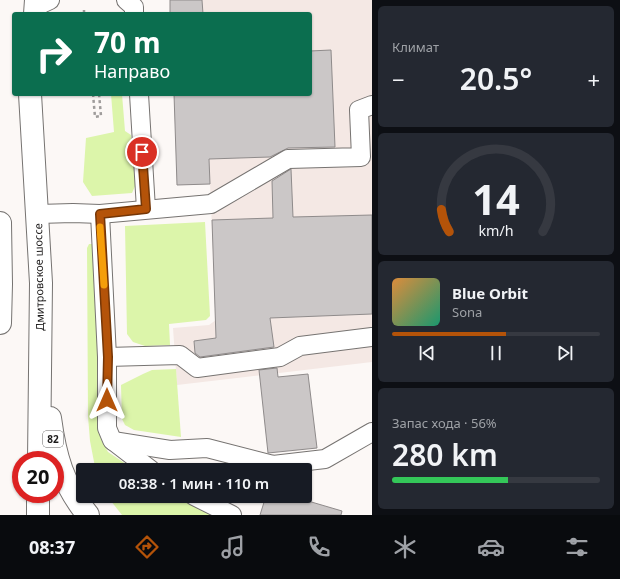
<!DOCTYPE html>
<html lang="ru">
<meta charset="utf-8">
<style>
:root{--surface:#171b24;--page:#242831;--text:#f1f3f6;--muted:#9ea1a6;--line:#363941;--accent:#b45309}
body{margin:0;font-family:"Noto Sans",sans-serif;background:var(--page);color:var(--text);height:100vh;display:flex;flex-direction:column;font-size:15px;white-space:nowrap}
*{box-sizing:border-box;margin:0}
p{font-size:13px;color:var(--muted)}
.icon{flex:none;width:22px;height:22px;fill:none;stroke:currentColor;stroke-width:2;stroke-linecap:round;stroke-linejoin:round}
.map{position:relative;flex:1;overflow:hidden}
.details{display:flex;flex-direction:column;gap:6px;padding:6px;background:#0d0f14;width:248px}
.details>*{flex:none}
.top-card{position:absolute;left:12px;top:12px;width:300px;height:84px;border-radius:4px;box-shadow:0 1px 3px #0004;background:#0b6e4f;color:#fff;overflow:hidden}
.speed{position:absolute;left:12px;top:451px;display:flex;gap:8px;font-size:20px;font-weight:700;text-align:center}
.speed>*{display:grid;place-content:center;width:52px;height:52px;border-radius:50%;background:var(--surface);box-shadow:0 1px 3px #0004;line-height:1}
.speed .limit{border:6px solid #d22;background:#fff;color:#111}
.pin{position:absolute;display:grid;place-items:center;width:34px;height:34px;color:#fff;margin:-17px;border:2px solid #fff;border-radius:50%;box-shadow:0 1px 4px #0007}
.me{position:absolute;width:44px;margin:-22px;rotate:0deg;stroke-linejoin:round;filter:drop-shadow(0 0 3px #0008)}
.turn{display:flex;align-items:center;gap:14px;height:84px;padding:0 16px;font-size:18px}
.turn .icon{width:52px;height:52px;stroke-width:2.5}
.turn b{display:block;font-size:28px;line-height:34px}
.big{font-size:30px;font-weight:600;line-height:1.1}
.details .card{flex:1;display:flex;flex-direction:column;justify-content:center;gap:6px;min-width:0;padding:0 14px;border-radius:6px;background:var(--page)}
.details .dial{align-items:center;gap:0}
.dial svg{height:104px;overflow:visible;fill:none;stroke:var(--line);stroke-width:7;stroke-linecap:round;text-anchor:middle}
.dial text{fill:var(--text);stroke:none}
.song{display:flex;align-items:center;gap:12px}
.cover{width:48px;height:48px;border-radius:6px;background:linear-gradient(135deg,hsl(30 70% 55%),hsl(160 70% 35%))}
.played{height:4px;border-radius:2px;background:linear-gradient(90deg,var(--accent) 55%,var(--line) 55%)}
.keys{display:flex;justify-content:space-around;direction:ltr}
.heat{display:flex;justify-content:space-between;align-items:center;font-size:22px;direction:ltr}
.charge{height:6px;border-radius:3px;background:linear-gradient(90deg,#34c759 56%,var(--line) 0)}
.trip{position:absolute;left:76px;top:463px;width:236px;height:40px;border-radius:4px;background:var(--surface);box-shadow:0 1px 3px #0004;font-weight:600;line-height:40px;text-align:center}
.menu{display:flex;height:64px;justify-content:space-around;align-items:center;background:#090b0e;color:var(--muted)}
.menu .icon{width:28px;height:28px}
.menu .on{color:var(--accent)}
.menu b{font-size:18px;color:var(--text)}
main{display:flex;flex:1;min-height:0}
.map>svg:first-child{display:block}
</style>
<main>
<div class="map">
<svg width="372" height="515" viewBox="0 0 372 515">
<rect width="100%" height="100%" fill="#fcf8f6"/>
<!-- built -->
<polygon fill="#f4e8e4" points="170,0 372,0 372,362 177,385 173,328 209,325 216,320 210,184 177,185 174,94 310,94 310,14 170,14"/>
<!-- green -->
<g fill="#dcf5aa">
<polygon points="111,94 122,94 125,131 131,135 136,184 132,193 92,196 83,182 86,138 114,132"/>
<polygon points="205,222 210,316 206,320 169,324 170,345 145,346 133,342 127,334 125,226"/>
<polygon points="89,244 92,244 95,249 100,437 108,452 135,470 96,470 95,467 90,441 88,416 87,248"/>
<polygon points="176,369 181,437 134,430 125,425 122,419 121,385 143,374 152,370"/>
<polygon points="107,496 181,496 218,515 122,515"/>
</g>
<!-- building -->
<g fill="#cbc7c7" stroke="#8f8b8b">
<polygon points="170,0 202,0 203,14 170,14"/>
<polygon points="331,50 335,147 288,148 270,157 209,159 210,184 177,185 174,94 310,94 310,51"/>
<polygon points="291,169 293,217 372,215 372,314 270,318 274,347 200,357 195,353 194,341 216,338 212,220 273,218 272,181"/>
<polygon points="277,368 278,377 308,374 317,448 268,453 259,370"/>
<polygon points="266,496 291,496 342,511 341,515 260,515"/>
</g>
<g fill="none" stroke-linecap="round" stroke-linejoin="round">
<defs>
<g id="minor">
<polyline points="126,0 134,7 134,14"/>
<polyline points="35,7 50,0"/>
<polyline points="139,94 146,209"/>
<polyline points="38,214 73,213 100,214 211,204 288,159 361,157 359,110 372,105"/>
<polyline points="100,214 107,357 107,428 112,440 151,470"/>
<polyline points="107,357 180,355 197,368 280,357 300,346 372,337"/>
<polyline points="113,441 170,450 207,448 273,465 325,459 372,432"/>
<polyline points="194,496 232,515"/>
</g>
<g id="major">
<polyline points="35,14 36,0"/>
<polyline points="30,94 41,283 39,460"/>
<polyline points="0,223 1,284 0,323"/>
<path d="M 50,418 C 55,456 63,485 88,515"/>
<polyline points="38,515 38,494"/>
</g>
</defs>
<!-- minor casing -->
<use href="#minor" stroke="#767371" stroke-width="20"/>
<!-- major casing -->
<use href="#major" stroke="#767371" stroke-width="24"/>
<!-- path -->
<g stroke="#9f9c9b" stroke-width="2.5" stroke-dasharray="3 3" stroke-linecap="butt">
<polyline points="84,10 84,14"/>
<polyline points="93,94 95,117 101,116 99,94"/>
</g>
<!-- minor -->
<use href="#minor" stroke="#fff" stroke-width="18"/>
<!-- major -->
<use href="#major" stroke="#fff" stroke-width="22"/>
</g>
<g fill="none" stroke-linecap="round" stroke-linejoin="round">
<defs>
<polyline id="route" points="107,400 108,357 100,214 146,209 142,152"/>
</defs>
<!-- route casing -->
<use href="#route" stroke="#753606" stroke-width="10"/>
<!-- route -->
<use href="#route" stroke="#b45309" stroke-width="7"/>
<!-- slow -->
<polyline stroke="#f59e0b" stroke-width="7" points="100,227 104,285"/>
</g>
<g text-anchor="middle" stroke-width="3.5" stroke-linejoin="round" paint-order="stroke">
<!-- shield labels -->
<rect fill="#fff" stroke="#605f5f" stroke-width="1" x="43" y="431" width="20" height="16" rx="3"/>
<g font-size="10" font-weight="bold" fill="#1c1a1a">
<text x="53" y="443">82</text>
</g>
<!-- street labels -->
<g font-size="11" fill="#1c1a1a" stroke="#fff">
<text transform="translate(39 277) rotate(-91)" y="4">Дмитровское шоссе</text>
</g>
</g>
</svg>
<div class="speed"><div class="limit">20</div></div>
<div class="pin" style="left:142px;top:152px;background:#d93025"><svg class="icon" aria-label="arrive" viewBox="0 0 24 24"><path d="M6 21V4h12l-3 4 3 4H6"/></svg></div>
<svg class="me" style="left:107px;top:400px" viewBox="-20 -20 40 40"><path d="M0-17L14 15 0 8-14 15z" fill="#b45309" stroke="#fff" stroke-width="4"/></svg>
<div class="trip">08:38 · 1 мин · 110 m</div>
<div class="top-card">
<div class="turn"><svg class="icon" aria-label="right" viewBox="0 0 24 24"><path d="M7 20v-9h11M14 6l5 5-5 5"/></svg><div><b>70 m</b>Направо</div></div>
</div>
</div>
<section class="details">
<div class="card"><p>Климат</p>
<div class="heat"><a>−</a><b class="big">20.5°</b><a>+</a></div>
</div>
<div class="card dial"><svg viewBox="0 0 100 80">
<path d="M14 69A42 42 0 1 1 86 69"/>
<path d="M14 69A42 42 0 0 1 8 52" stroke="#b45309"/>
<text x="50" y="56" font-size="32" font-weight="700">14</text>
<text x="50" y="72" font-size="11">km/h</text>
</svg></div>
<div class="card">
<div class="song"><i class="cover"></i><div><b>Blue Orbit</b><p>Sona</p></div></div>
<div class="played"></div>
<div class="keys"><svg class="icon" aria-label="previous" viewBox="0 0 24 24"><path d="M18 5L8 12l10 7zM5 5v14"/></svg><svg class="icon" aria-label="pause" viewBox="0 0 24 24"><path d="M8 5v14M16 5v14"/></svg><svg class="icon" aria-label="next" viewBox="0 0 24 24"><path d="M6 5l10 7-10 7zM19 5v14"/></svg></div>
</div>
<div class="card"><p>Запас хода · 56%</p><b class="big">280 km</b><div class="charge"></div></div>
</section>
</main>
<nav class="menu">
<b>08:37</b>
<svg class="icon on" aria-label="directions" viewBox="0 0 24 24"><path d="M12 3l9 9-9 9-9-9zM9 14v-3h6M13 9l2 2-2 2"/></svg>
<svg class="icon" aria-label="music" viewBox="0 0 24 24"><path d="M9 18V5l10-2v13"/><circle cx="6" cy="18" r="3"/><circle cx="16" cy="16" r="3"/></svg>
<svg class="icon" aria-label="phone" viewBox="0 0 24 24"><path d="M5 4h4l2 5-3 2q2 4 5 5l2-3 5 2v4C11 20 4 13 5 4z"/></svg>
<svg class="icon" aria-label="climate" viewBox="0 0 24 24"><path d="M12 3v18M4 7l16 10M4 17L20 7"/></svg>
<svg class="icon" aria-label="car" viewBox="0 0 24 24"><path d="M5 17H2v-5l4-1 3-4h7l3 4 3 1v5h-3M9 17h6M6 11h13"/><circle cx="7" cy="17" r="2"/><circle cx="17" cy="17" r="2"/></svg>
<svg class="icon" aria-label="filters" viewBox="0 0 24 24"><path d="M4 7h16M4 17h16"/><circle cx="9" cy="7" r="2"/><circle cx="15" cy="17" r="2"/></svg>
</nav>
